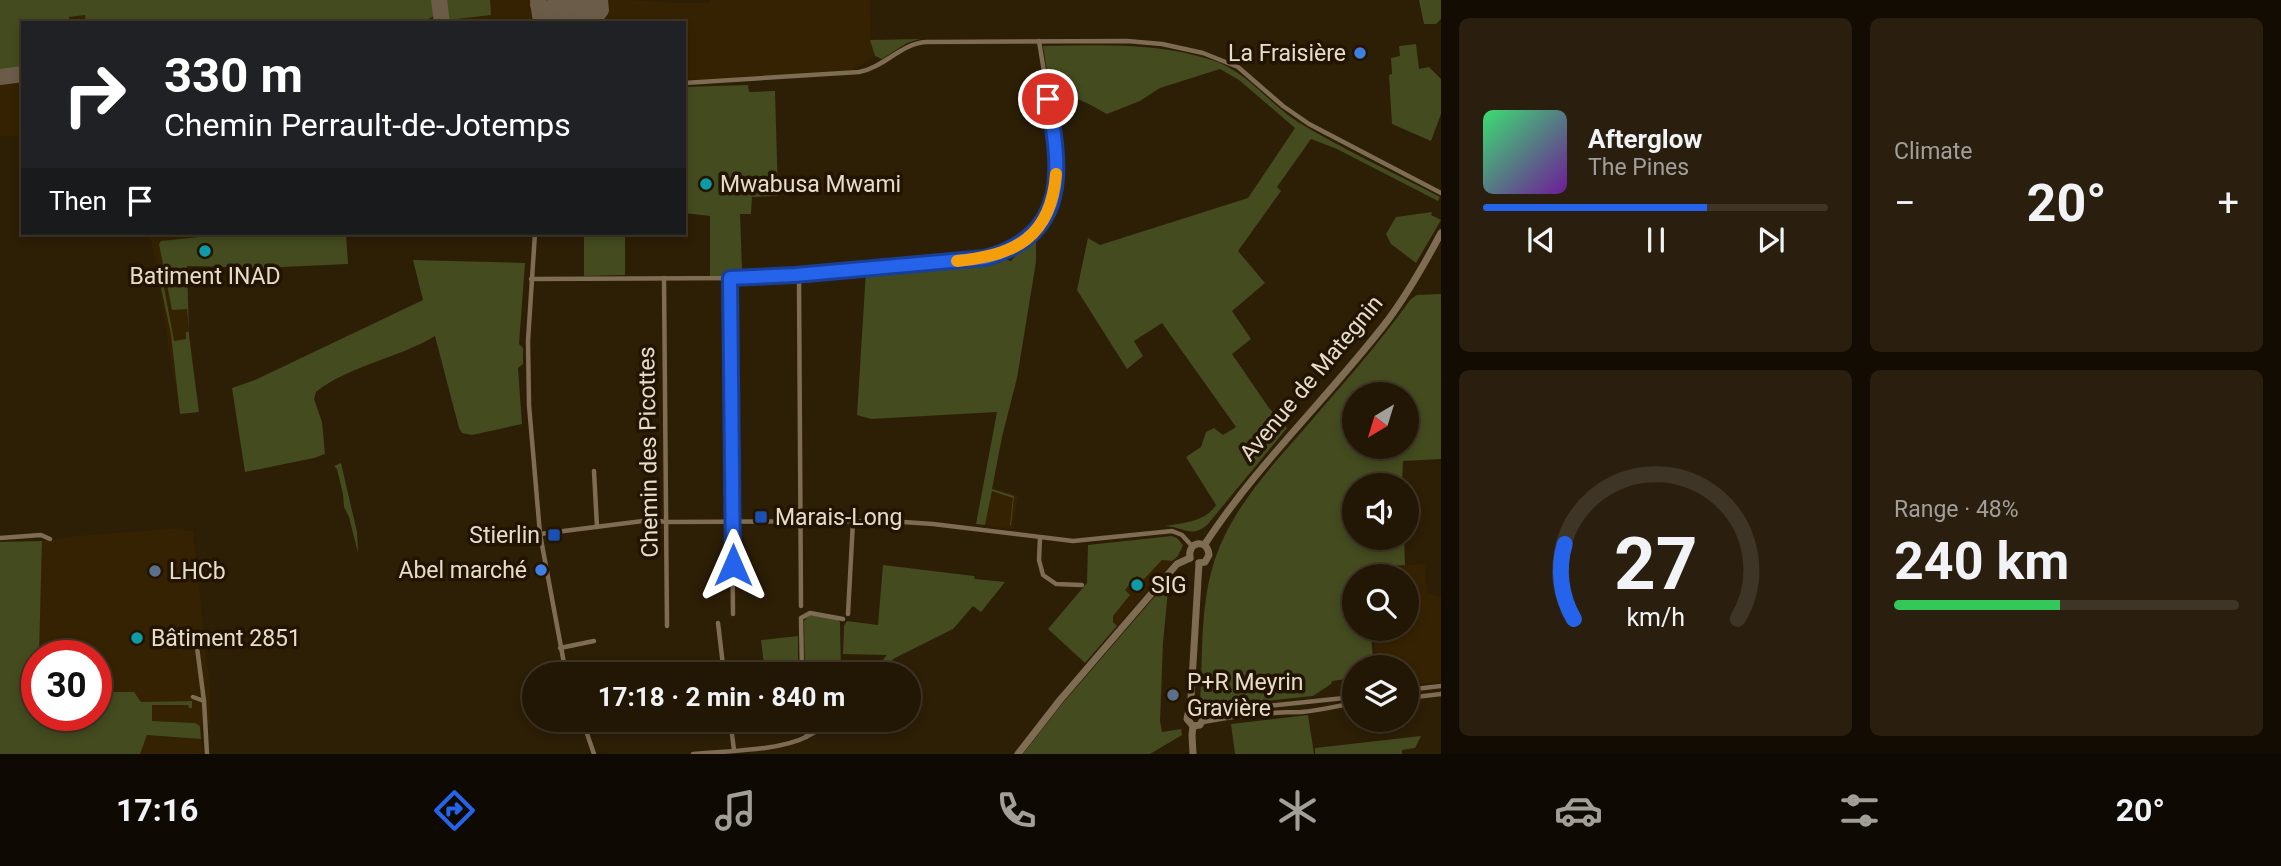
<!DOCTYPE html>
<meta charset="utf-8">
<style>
:root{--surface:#221604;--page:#2a1f0e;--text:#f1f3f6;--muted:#a29f9a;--line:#3f3526;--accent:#2563eb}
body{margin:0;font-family:Roboto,sans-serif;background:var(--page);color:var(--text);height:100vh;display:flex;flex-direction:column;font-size:26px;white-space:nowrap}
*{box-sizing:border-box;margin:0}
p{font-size:23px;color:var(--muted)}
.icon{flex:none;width:38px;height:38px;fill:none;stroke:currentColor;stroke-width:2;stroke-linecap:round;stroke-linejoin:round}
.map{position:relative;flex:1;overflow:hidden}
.side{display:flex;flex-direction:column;gap:18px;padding:18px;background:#130c02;width:840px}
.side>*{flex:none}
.top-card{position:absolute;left:21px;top:21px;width:665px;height:214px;border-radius:0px;box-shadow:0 4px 10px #0003,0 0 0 2px var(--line);background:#202124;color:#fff;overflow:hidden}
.needle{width:46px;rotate:218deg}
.fabs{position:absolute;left:1342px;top:382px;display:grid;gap:14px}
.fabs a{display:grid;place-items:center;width:77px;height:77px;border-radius:50%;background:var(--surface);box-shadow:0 4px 10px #0003,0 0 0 2px var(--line);font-size:35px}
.speed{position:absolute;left:21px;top:640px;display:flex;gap:14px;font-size:35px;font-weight:700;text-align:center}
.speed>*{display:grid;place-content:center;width:91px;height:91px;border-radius:50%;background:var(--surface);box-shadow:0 4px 10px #0003,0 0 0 2px var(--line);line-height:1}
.speed .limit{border:10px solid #d22;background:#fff;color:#111}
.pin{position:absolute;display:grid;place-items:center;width:60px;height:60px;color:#fff;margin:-30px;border:4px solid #fff;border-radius:50%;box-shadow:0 2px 7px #0007}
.me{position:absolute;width:77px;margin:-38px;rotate:0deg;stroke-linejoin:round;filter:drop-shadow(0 0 5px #0008)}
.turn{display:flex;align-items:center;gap:24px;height:147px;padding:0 28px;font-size:32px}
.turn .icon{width:91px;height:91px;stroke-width:2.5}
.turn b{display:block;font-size:49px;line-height:60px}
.then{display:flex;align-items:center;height:66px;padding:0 28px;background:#0003;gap:14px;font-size:26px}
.big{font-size:52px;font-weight:700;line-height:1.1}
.side .card{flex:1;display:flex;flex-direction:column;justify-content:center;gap:10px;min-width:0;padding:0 24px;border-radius:10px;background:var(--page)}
.side .dial{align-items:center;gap:0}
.dial svg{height:182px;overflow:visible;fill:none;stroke:var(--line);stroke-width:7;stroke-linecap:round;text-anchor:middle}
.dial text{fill:var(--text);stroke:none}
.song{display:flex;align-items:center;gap:21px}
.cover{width:84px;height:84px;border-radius:10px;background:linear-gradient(135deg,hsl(140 70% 55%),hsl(280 70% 35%))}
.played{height:7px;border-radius:4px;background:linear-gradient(90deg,var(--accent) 65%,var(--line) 65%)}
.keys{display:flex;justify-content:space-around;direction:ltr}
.heat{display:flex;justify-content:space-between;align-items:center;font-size:38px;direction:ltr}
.charge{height:10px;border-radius:5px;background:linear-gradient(90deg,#34c759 48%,var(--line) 0)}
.side .tiles{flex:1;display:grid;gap:18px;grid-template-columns:repeat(2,1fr)}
.trip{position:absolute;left:522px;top:662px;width:399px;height:70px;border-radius:35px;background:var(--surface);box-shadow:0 4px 10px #0003,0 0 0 2px var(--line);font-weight:700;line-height:70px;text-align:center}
.tabs{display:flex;height:112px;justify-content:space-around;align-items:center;background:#0e0902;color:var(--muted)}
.tabs .icon{width:49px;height:49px}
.tabs .on{color:var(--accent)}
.tabs b{font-size:32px;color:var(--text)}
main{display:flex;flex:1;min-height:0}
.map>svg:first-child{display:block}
</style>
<main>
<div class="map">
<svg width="1441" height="754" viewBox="0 0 1441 754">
<rect width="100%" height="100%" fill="#2d1e06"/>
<!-- built -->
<g fill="#352202">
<polygon points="0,0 629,0 679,3 709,3 711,0 870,0 871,42 875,56 853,70 694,80 684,79 684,23 23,23 23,135 0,137"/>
<polygon points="150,233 238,233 161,242 173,310 187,308 199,412 180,414"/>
<polygon points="993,487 1018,496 1013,529 985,525"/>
<polygon points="183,528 183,531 193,531 210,689 210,724 200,726 195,723 151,721 152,702 141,702 134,692 96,692 96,656 39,656 42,541 76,536"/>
<polygon points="1164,559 1172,561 1117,626 1113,622 1113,616 1130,595 1125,590 1138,576 1152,570"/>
<polygon points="1425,564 1427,593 1441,597 1441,682 1407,685 1407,667 1377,667 1373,628 1407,628 1407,576 1368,576 1368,571 1371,567"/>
<polygon points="147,735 201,739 203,754 140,754"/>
</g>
<!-- green -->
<g fill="#434b1f" fill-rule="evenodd">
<polygon points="0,0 434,0 434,16 426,20 426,22 421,23 86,23 85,15 69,17 69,23 23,23 23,68 0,71"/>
<polygon points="446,0 490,0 491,15 448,20"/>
<polygon points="1419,0 1441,0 1441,19 1436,24 1424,24"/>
<polygon points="920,39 907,43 882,59 875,56 870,40"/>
<polygon points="1416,44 1419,69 1429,67 1441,79 1441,114 1431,141 1392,124 1389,75 1392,74 1391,58 1400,56 1399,46"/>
<path d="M 1043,46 C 1100,45 1157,42 1212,60 C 1247,71 1268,103 1298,122 C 1344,150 1393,172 1440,197 L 1438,201 L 1337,149 L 1311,139 L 1277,187 L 1281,191 L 1238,251 L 1265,283 L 1232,311 L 1251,339 L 1232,354 L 1269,408 L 1287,428 L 1208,524 C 1193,539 1184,527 1165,526 C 1183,523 1205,522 1216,505 L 1186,457 L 1201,447 L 1206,432 L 1214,428 L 1223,435 L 1236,427 L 1162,323 L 1134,341 L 1143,356 L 1127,369 L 1077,290 L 1088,238 L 1100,245 L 1248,198 L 1295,128 L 1239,80 L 1220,69 L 1160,88 L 1140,101 L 1107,114 C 1091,106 1073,92 1055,97 L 1062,149 L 1062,161 L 1057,188 L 1060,155 Z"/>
<polygon points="748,85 749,92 775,91 778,196 752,197 751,214 740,214 742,269 738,276 710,276 710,216 684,213 684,87"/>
<polygon points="1054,204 1052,215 1040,228 1036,239 1036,262 1017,378 1002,437 992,489 1014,496 1011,525 1010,525 1013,498 992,491 985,525 976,524 997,412 871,419 857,415 866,271 986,262 999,258 1011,261 1038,229"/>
<polygon points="1432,212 1431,215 1441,220 1416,263 1391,244 1386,234 1396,217"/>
<polygon points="238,233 346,233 348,264 261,268 187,266 189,336 199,412 180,414 171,334 157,269 160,266 174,341 186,339 186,332 189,332 187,309 172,310 159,244 161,241"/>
<polygon points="584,233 625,233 625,275 584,276"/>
<path d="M 413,260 L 525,263 L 519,344 L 523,348 L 523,364 L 518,368 L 522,424 L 472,435 L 462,433 L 459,428 L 435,336 C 399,358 348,366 316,392 L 314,399 L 322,422 L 325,454 L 314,458 L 245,472 L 232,388 L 255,380 L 423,300 Z"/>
<path d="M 1441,294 L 1441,459 L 1403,461 L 1402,485 L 1354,485 L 1354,537 L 1404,537 L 1405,565 L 1364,567 L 1365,576 L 1354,576 L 1354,628 L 1370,628 L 1374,667 L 1354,667 L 1354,678 L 1332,681 L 1331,684 L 1313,696 L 1205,707 L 1200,702 C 1203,659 1200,611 1212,569 C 1227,514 1268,470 1305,428 C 1341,386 1378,345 1410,300 L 1417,295 ZM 1354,394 L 1407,394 L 1407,446 L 1354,446 Z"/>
<polygon points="341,463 357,532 358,553 349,517 344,507 343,494 337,469 334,466"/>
<polygon points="1172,536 1177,538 1183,545 1178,556 1172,561 1162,560 1143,580 1137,576 1125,590 1130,595 1113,616 1113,622 1117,626 1085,663 1048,629 1087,583 1088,545"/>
<polygon points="42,541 39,656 37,656 37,716 96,716 96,692 134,692 141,702 192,701 192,708 189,708 188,705 152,705 152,721 195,723 200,726 201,739 147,735 140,754 0,754 0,542"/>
<polygon points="883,565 974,576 975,579 1005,582 981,612 973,606 953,629 895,658 876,674 871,674 887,655 843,654 844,626 847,621 878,625"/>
<polygon points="1169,580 1163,643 1160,721 1162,732 1181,729 1182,735 1150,754 1023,754 1062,704"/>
<polygon points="809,615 837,619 840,622 841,674 805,674 804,621"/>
<polygon points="798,636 798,674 765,674 761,640"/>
<polygon points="1308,715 1314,754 1235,754 1231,724"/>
<polygon points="1421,736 1415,748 1402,750 1402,754 1315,754 1315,748"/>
</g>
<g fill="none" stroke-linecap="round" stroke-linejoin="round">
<!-- taxiway -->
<g stroke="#6a5c48" stroke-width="16">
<polyline points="439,0 442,23"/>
<polyline points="538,0 540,16 543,19 598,14 601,10 600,0"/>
<polyline points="538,5 543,9 555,7 559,3 563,6 576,5 579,1 584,4 597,3 599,0"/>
<polyline points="0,77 23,74"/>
</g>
<!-- street -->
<g stroke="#7e6c53" stroke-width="4.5">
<path d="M 684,83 L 859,72 C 885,67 900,44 926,42 L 1127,41 L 1162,44 L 1203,53 L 1238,67 L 1283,106 L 1309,124 L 1441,193"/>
<polyline points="535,233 528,341 529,405 540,534 566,674"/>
<polyline points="795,276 799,281 801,606"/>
<polyline points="664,278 667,626"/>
<polyline points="730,278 733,614"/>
<path d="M 531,279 L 745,278 L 985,259 C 1041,243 1062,202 1056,145 L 1039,41"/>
<polyline points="594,471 597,527"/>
<polyline points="540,534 651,520 666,522 888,521 933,524 1073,541 1172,531 1182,535 1192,546"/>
<polyline points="0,538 41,535 50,539"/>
<polyline points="1040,538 1039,560 1043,575 1056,584 1082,585"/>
<polyline points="848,614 853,521"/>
<polyline points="718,623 724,674"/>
<polyline points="195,632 204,701 207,754"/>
<polyline points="560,648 594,641"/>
<polyline points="802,674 801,618 810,613 843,619"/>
<polyline points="1407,690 1441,686"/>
<polyline points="193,697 204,701"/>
<polyline points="1407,698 1441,694"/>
<polyline points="1201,713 1354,697"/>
<polyline points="582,719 594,754"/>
<polyline points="730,719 734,750"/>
<path d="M 1203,722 C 1235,716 1269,712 1301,712 C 1318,711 1337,706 1354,703"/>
<polyline points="806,737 824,727"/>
<path d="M 693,754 C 724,751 779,751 806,737 L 809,729 L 807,719"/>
</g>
<!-- secondary -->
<g stroke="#7e6c53" stroke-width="7">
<path d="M 1205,544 C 1258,463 1329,397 1388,320 C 1408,293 1425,263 1441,233"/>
<path d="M 1190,558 C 1187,541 1208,538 1209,555 L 1205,562 L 1199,563"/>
<polyline points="1193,710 1191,697 1199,563"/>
<polyline points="1193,710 1201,713 1203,719 1200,725 1193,726"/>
<polyline points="1193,710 1188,714 1187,719 1193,726"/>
<polyline points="1193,726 1192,735 1193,754"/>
<polyline points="1018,754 1060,700 1170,572 1177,564 1190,558"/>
</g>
</g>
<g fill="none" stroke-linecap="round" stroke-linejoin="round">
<defs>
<path id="route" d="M 733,565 L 730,278 L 795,275 L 985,258 C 1070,235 1061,169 1048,99"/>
</defs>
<!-- route casing -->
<use href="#route" stroke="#184099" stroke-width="18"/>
<!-- route -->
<use href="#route" stroke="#2563eb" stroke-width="12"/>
<!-- slow -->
<path stroke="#f59e0b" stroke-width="12" d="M 957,261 C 1015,256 1051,237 1056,174"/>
</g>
<!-- markers -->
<g fill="#3f7fe0" stroke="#231400" stroke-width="2.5">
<circle cx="1360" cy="53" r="7"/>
<circle cx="541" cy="570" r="7"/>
</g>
<g fill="#0f9aa8" stroke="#231400" stroke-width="2.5">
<circle cx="706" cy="184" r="7"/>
<circle cx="205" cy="251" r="7"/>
<circle cx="1137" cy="585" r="7"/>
<circle cx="137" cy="638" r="7"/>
</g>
<g fill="#1a4fb4" stroke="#231400" stroke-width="2.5">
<rect x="754" y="510" width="14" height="14" rx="3.5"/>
<rect x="547" y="528" width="14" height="14" rx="3.5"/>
</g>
<g fill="#5c6f8a" stroke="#231400" stroke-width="2.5">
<circle cx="155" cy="571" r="7"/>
<circle cx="1173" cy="695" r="7"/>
</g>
<g text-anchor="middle" stroke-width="7" stroke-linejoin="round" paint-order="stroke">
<!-- poi labels -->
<g font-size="23" fill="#e6dcce" stroke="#231400" text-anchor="start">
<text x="1346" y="61" text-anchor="end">La Fraisière</text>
<text x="720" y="192">Mwabusa Mwami</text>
<text x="205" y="284" text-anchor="middle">Batiment INAD</text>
<text x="775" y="525">Marais-Long</text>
<text x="540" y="543" text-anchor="end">Stierlin</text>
<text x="527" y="578" text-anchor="end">Abel marché</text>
<text x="169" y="579">LHCb</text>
<text x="1151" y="593">SIG</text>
<text x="151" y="646">Bâtiment 2851</text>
<text x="1187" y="690">P+R Meyrin<tspan x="1187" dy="26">Gravière</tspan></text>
</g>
<!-- street labels -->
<g font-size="23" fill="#e6dcce" stroke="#231400">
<text transform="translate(1311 378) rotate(-50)" y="8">Avenue de Mategnin</text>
<text transform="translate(648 452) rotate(-91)" y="8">Chemin des Picottes</text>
</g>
</g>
</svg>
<div class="fabs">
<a><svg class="needle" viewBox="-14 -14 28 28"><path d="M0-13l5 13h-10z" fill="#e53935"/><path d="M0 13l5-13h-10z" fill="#a29f9a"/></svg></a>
<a><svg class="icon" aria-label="sound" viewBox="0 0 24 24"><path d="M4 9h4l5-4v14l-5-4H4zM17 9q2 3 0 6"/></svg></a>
<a><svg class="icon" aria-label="search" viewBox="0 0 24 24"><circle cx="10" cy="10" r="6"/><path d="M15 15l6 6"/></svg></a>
<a><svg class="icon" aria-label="layers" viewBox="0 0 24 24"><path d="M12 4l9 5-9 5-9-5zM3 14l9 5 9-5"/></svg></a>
</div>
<div class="speed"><div class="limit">30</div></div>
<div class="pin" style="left:1048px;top:99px;background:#d93025"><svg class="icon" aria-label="arrive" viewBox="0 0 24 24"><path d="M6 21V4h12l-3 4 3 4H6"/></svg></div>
<svg class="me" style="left:733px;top:565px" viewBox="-20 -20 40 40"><path d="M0-17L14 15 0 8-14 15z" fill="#2563eb" stroke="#fff" stroke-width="4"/></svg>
<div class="trip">17:18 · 2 min · 840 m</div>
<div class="top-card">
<div class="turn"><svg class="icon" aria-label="right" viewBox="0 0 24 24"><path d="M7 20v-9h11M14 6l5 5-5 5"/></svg><div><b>330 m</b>Chemin Perrault-de-Jotemps</div></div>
<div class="then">Then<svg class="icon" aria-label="arrive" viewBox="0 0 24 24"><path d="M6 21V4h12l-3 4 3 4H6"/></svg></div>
</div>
</div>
<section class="side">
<div class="tiles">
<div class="card">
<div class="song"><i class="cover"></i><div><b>Afterglow</b><p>The Pines</p></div></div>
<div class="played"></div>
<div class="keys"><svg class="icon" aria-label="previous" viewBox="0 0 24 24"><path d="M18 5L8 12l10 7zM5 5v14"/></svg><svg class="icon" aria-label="pause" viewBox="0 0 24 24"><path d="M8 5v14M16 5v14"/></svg><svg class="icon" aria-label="next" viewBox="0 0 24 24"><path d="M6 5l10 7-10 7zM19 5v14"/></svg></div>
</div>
<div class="card"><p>Climate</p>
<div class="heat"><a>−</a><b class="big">20°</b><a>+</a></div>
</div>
<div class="card dial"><svg viewBox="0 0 100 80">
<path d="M14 69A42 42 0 1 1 86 69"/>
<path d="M14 69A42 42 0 0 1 10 36" stroke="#2563eb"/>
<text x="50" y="56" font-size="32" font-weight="700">27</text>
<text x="50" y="72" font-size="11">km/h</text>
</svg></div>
<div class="card"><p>Range · 48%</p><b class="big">240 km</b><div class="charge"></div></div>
</div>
</section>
</main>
<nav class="tabs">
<b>17:16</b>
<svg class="icon on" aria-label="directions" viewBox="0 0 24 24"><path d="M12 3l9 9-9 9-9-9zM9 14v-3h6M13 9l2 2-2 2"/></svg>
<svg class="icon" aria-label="music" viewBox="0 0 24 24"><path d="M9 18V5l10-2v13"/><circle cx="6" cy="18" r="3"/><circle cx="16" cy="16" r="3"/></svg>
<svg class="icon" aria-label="phone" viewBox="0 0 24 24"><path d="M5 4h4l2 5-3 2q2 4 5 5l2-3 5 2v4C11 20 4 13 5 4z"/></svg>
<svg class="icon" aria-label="climate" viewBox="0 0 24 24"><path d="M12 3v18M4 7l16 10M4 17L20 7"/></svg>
<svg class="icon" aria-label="car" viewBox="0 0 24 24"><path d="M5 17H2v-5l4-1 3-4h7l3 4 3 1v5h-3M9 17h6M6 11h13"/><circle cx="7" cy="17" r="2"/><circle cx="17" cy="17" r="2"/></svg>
<svg class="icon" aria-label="filters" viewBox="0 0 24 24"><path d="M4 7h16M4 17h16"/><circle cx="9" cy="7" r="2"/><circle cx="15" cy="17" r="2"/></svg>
<b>20°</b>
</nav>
